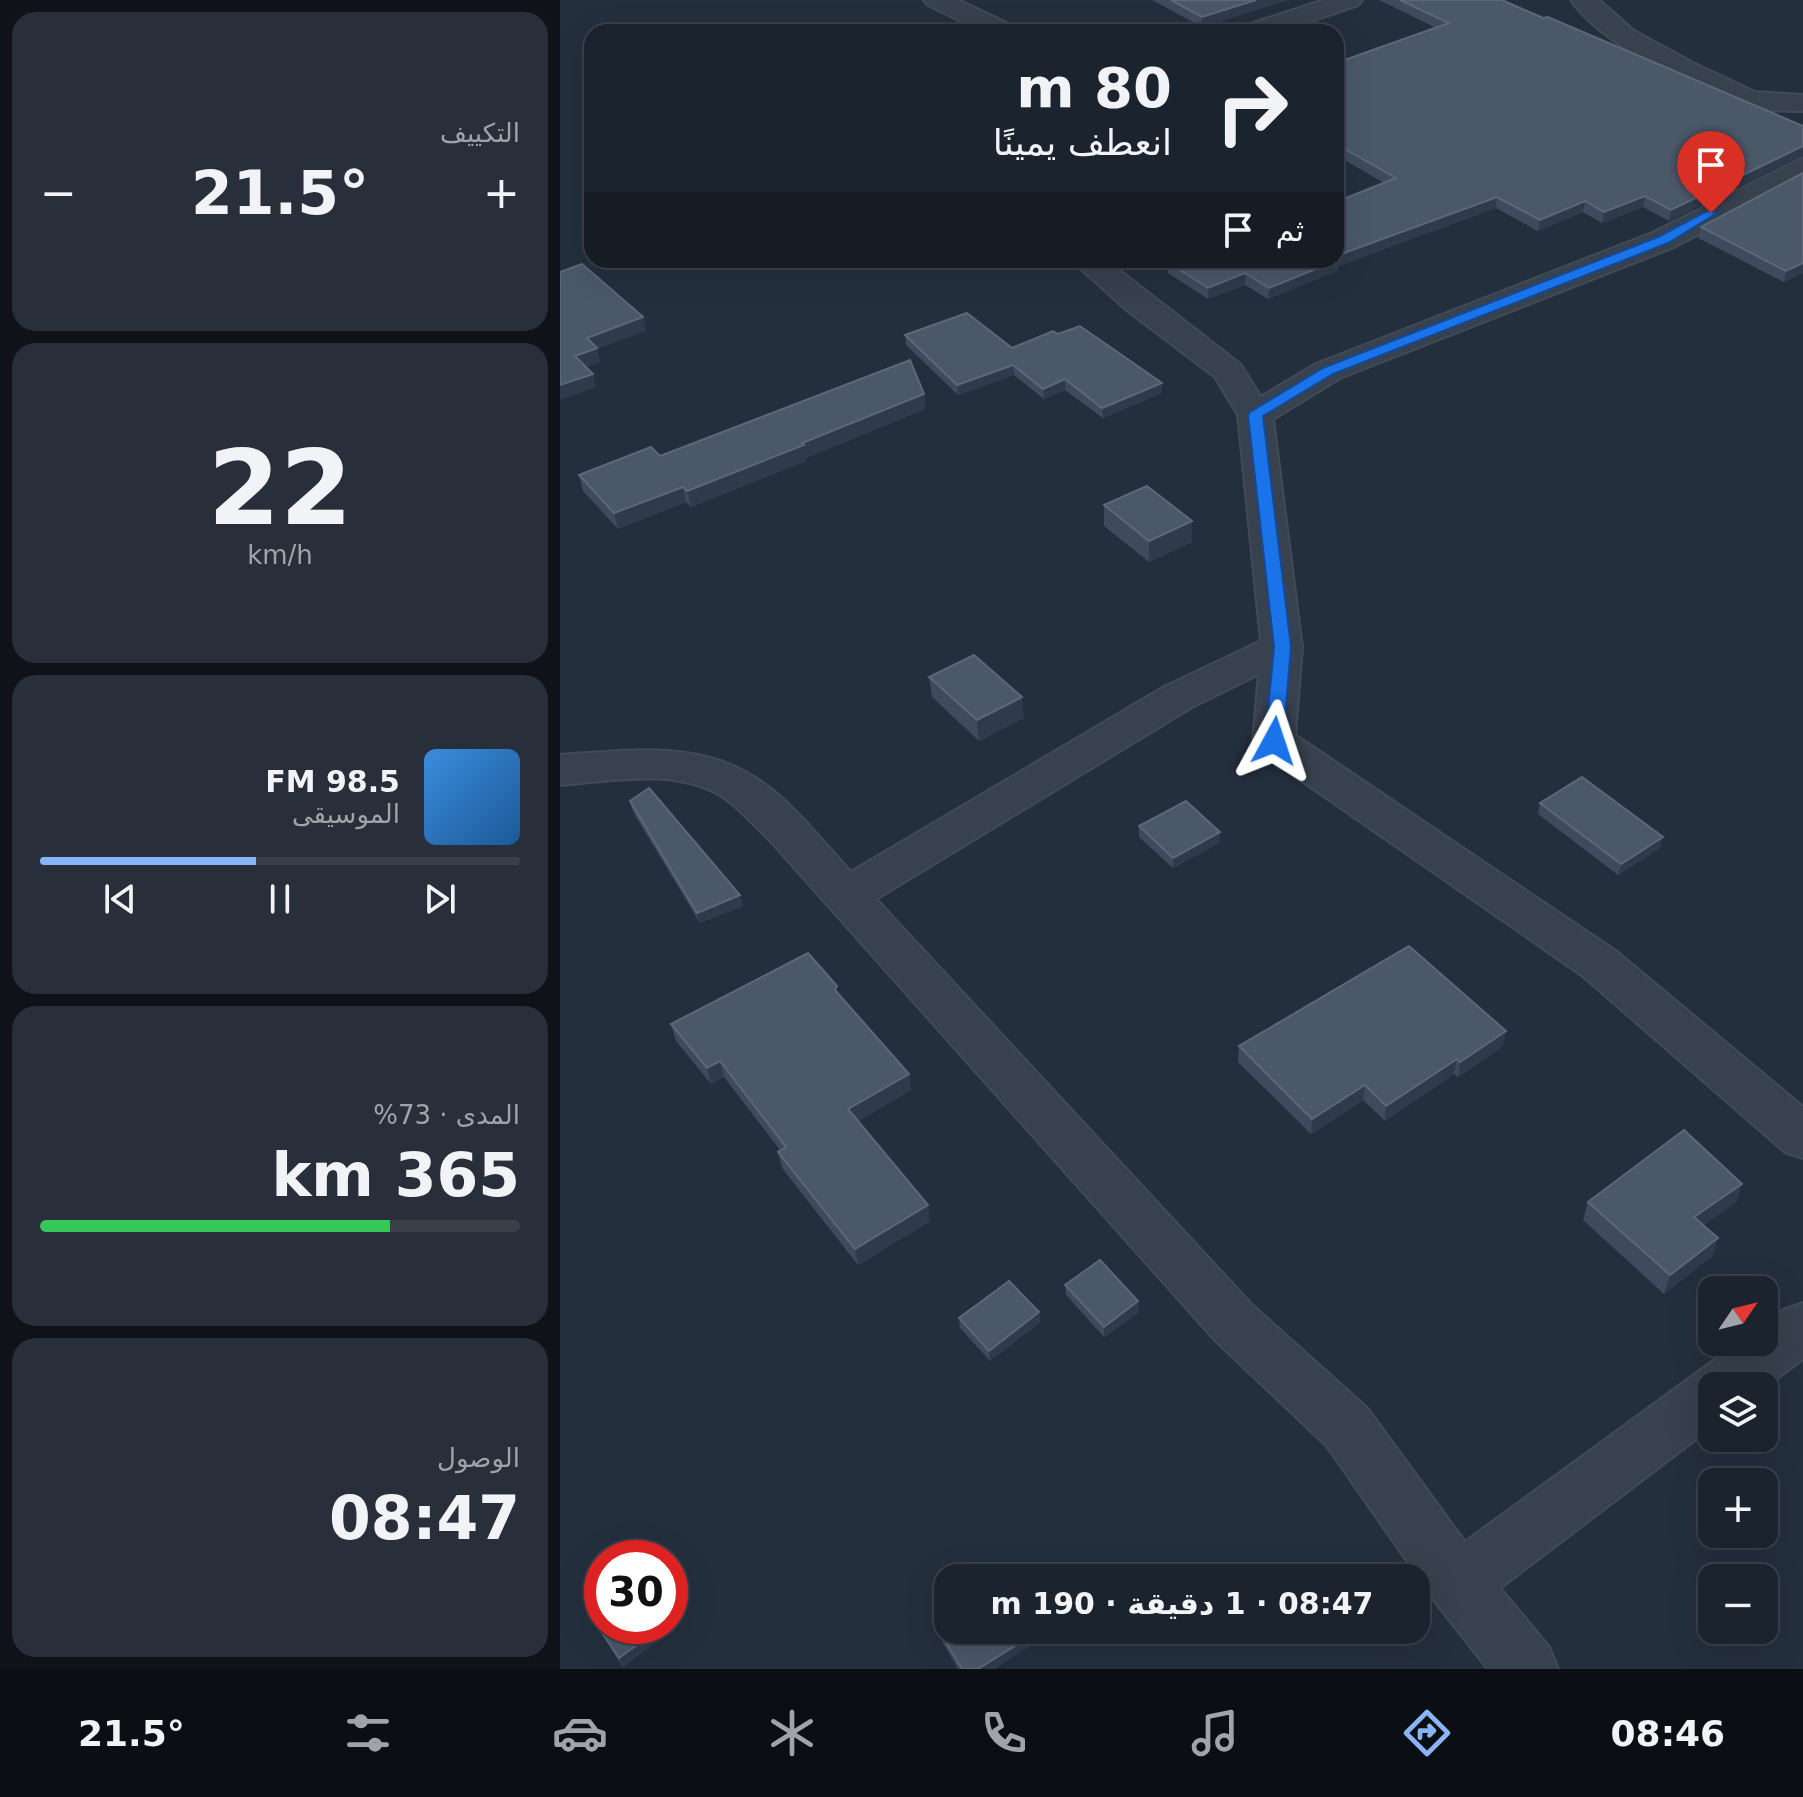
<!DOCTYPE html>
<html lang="ar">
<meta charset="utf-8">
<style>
:root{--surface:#1b232e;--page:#282f3a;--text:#f1f3f6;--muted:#a0a4aa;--line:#39404a;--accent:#8ab4f8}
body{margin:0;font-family:"DejaVu Sans","Noto Sans Arabic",sans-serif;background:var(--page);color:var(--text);direction:rtl;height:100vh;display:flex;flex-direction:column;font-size:30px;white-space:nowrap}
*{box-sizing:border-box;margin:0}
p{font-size:26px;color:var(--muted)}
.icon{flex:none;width:44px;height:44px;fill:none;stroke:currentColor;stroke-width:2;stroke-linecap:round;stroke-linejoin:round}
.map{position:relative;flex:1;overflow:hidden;direction:ltr}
.sheet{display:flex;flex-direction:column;gap:12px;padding:12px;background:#0f1319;width:560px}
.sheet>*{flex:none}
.banner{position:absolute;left:24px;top:24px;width:760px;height:244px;border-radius:24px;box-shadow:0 8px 32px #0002,0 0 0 2px var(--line);direction:rtl;background:#1b232e;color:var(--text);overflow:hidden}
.needle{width:52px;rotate:55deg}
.buttons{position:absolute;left:1138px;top:1276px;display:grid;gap:16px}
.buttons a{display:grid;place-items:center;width:80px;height:80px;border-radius:16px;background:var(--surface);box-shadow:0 8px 32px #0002,0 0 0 2px var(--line);font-size:40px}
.speed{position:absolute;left:24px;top:1540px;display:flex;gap:16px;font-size:40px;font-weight:700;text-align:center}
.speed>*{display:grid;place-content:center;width:104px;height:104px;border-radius:50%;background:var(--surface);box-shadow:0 8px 32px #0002,0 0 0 2px var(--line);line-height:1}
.speed .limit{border:12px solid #d22;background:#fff;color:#111}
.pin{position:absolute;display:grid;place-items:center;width:68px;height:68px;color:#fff;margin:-82px -34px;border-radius:50% 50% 50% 0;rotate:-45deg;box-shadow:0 0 8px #0007}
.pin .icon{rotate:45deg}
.me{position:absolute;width:88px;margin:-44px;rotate:5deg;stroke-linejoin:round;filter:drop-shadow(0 0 6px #0008)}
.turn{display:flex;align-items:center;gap:28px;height:168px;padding:0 40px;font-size:36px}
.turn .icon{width:104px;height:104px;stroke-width:2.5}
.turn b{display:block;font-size:56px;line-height:68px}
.then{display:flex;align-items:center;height:76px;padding:0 40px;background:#0003;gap:16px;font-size:30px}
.big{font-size:60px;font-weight:700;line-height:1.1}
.sheet .widget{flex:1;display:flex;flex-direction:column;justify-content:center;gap:12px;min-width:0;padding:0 28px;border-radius:24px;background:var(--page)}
.sheet .dial{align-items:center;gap:0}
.dial b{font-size:104px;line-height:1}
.song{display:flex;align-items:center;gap:24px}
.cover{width:96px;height:96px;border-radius:12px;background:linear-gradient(135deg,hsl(210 70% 55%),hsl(210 70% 35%))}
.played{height:8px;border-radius:4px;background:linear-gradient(90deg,var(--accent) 45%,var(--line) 45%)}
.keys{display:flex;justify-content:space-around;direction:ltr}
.heat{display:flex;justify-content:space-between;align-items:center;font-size:44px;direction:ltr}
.charge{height:12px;border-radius:6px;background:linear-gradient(90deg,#34c759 73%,var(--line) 0)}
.trip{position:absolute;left:374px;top:1564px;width:496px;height:80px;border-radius:24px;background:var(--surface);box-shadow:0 8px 32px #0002,0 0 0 2px var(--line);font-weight:700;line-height:80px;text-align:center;direction:rtl}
.tabs{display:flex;height:128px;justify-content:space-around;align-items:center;background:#0b0e12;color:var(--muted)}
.tabs .icon{width:56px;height:56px}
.tabs .current{color:var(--accent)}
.tabs b{font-size:36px;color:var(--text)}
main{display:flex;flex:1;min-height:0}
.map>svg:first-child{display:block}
</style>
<main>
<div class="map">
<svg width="1243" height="1669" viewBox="0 0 1243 1669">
<rect width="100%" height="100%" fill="#242f3e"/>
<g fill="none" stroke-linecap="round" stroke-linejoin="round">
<defs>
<g id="minor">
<polygon points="364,0 398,0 453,26 457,32 423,32 368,5"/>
<polygon points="764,0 802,0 798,5 719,32 680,32 684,26"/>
<path d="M 1011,0 L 1039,0 L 1074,31 L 1133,63 L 1195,92 L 1243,95 L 1243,111 C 1224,110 1200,112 1182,106 C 1133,91 1040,42 1011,0 Z"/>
<path d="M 1243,158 L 1243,179 L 1114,247 L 780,378 L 713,419 L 742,647 L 735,735 L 1057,952 L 1243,1107 L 1243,1158 L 1225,1152 L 1023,976 L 699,751 L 693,741 L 699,674 L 632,707 L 316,899 L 692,1305 L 807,1408 L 905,1542 L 1179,1342 L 1204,1342 L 1204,1324 L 1224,1310 L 1243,1303 L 1243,1359 L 1204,1388 L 1152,1386 L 1152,1427 L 940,1588 L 989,1647 L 998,1669 L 928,1669 L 877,1604 L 767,1446 L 654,1339 L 207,837 C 191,823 178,806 160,795 C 112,768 52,781 0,785 L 0,755 C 64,751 136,740 194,777 C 231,800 261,840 291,872 L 604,687 L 701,641 L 678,415 L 655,377 L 568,311 L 511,260 L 546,260 L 680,364 L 701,397 L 756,364 L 1092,233 Z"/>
</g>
</defs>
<!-- minor casing -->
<use href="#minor" stroke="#414a57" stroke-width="4"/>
<!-- minor -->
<use href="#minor" fill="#38414e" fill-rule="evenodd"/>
</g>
<!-- wall -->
<g fill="#3f4b5c">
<polygon points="592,0 728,0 642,27"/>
<polygon points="819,0 942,0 1243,126 1243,155 1109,221 1083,207 1042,223 1023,212 978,231 936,208 778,266 777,271 708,299 685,285 648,299 608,273 608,262 776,260 824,183 776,155 776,63 876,28"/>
<polygon points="1243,173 1243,273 1224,282 1138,238 1141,227"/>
<polygon points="498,334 602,383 602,393 543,418 505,390 484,399 454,375 398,395 346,345 345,335 452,348"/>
<polygon points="364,394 365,409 246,458 246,461 131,507 126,502 58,529 23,491 19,475"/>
<polygon points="544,505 632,521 632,542 589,562 544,526"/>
<polygon points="369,677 464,718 419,741 372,697"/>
<polygon points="70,801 183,906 140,923 73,812"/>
<polygon points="980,803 1103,837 1100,848 1058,875 978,814"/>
<polygon points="579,826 659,843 613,868 579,837"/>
<polygon points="279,994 349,1074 351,1090 298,1121 370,1221 298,1265 222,1168 218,1152 220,1150 164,1077 151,1084 116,1041 111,1024"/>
<polygon points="679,1046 943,1046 898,1077 894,1074 825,1121 803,1100 751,1134 678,1062"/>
<polygon points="1182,1184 1176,1202 1143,1225 1158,1238 1152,1256 1104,1294 1023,1220 1028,1202"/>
<polygon points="505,1285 579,1312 544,1337 506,1295"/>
<polygon points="479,1312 480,1322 430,1361 400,1328 399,1318"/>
<polygon points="116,1615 120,1624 63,1667 39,1630 34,1621"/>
<polygon points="381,1634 474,1634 475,1643 434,1669 398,1669 383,1643"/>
</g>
<!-- shaded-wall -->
<g fill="#2f3b4b">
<polygon points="696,0 728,0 642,27 642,17"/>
<polygon points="1243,146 1243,155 1109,221 1111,210"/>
<polygon points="1085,196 1083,207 1042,223 1044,212"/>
<polygon points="937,197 936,208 778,266 777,271 708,299 709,288 776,260 776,256"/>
<polygon points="1025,201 1023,212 978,231 980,220"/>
<polygon points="1243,263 1243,273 1224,282 1226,271"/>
<polygon points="685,273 685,285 648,299 648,288"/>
<polygon points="83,317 86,331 37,349 40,362 19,369 15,356 27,338"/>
<polygon points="453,365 454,375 398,395 397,385"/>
<polygon points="33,374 36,387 0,400 0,385"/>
<polygon points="505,379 505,390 484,399 483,389"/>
<polygon points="602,383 602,393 543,418 542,408"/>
<polygon points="364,394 365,409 246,458 246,461 131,507 127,491"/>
<polygon points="123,487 126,502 58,529 54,513"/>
<polygon points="632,521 632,542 589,562 589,541"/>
<polygon points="462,697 464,718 419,741 417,720"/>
<polygon points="660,832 659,843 613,868 613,858"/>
<polygon points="1103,837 1100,848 1058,875 1061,864"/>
<polygon points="180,895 183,906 140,923 137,913"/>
<polygon points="946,1031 943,1046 898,1077 900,1062"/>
<polygon points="897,1059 894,1074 825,1121 826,1106"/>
<polygon points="160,1061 164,1077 151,1084 147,1068"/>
<polygon points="349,1074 351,1090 292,1125 288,1109"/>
<polygon points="805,1085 803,1100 751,1134 752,1119"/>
<polygon points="1182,1184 1176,1202 1128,1235 1134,1217"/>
<polygon points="368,1205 370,1221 298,1265 295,1249"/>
<polygon points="1158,1238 1152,1256 1104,1294 1110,1275"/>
<polygon points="578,1301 579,1312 544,1337 544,1327"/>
<polygon points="479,1312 480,1322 430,1361 429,1351"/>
<polygon points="116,1615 120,1624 63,1667 59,1658 102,1626 110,1626 110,1620"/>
<polygon points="474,1634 475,1643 434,1669 418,1669"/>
</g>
<!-- building -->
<g fill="#4b5868" stroke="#5c6777" stroke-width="2">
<polygon points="611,0 696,0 642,17"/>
<polygon points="840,0 942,0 983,18 988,17 1243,126 1243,146 1111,210 1085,196 1044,212 1025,201 980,220 937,197 776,256 776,202 836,178 776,144 776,63 889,23"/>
<polygon points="411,23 425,32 381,32"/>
<polygon points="1243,173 1243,263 1226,271 1141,227"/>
<polygon points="776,259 778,260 709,288 685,273 648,288 608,262 612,260 776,260"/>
<polygon points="22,264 83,317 27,338 37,348 15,356 33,374 0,385 0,272"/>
<polygon points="407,313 452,348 493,331 498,334 520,326 602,383 542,408 505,379 483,389 453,365 397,385 345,335"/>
<polygon points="350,360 364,394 242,443 244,445 127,491 123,487 54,513 19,475 91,447 100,456"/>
<polygon points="587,486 632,521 589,541 544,505"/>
<polygon points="414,655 462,697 417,720 369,677"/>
<polygon points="1022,777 1103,837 1061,864 980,803"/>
<polygon points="89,788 180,895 137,913 70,801"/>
<polygon points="626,801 660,832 613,858 579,826"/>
<polygon points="849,946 946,1031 900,1062 897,1059 826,1106 805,1085 752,1119 679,1046"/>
<polygon points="248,953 277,986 275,990 349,1074 288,1109 368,1205 295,1249 218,1152 226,1147 160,1061 147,1068 111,1024"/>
<polygon points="1124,1130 1182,1184 1134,1217 1158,1238 1110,1275 1028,1202"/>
<polygon points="540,1260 578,1301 544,1327 505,1285"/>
<polygon points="449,1281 479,1312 429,1351 399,1318"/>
<polygon points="110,1606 116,1615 110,1620"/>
<polygon points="42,1615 42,1626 102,1626 59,1658 34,1621"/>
<polygon points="388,1630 472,1630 474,1634 418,1669 402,1669 381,1634"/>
</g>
<!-- route -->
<polygon fill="#1a73e8" stroke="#114b97" stroke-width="2" points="1147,211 1157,213 1108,243 773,374 703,416 731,647 723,741 714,747 708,745 705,741 714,647 688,415 690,412 763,368 1098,237"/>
</svg>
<div class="buttons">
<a><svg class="needle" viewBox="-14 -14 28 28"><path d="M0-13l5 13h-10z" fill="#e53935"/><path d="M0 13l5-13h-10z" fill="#a0a4aa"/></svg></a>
<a><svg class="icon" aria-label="layers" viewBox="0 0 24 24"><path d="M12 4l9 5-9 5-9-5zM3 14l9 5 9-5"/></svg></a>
<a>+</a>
<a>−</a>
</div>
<div class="speed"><div class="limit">30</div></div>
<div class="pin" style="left:1151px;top:213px;background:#d93025"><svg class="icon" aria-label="arrive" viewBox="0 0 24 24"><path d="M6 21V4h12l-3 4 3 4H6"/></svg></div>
<svg class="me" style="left:714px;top:741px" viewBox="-20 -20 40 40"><path d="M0-17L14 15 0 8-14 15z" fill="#1a73e8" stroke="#fff" stroke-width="4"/></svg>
<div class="trip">08:47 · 1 دقيقة · 190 m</div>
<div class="banner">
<div class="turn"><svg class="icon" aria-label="right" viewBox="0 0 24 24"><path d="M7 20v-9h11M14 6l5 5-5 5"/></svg><div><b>80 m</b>انعطف يمينًا</div></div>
<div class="then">ثم<svg class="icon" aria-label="arrive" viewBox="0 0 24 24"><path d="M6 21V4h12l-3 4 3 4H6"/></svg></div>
</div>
</div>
<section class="sheet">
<div class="widget"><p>التكييف</p>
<div class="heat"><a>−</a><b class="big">21.5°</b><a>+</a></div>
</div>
<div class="widget dial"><b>22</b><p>km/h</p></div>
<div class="widget">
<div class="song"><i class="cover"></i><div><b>98.5 FM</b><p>الموسيقى</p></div></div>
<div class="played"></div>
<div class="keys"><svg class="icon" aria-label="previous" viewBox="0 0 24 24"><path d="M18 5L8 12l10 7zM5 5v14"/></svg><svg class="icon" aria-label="pause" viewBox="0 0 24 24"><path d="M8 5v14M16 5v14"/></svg><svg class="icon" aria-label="next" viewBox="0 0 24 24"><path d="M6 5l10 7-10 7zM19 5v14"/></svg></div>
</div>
<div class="widget"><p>المدى · 73%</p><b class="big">365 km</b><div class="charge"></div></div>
<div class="widget"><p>الوصول</p><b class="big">08:47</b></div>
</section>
</main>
<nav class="tabs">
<b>08:46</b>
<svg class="icon current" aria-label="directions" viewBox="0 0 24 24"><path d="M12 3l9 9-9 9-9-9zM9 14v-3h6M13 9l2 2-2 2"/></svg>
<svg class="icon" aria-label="music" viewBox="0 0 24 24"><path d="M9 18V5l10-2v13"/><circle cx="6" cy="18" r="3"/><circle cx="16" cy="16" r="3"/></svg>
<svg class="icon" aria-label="phone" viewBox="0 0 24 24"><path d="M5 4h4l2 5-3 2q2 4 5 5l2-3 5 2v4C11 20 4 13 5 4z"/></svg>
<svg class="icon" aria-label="climate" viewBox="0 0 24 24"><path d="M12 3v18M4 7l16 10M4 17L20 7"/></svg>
<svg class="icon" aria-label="car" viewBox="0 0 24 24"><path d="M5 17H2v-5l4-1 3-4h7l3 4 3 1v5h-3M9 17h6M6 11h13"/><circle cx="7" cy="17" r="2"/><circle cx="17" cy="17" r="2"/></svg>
<svg class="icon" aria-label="filters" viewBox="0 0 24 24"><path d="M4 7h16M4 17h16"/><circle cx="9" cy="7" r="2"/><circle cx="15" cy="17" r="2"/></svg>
<b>21.5°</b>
</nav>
